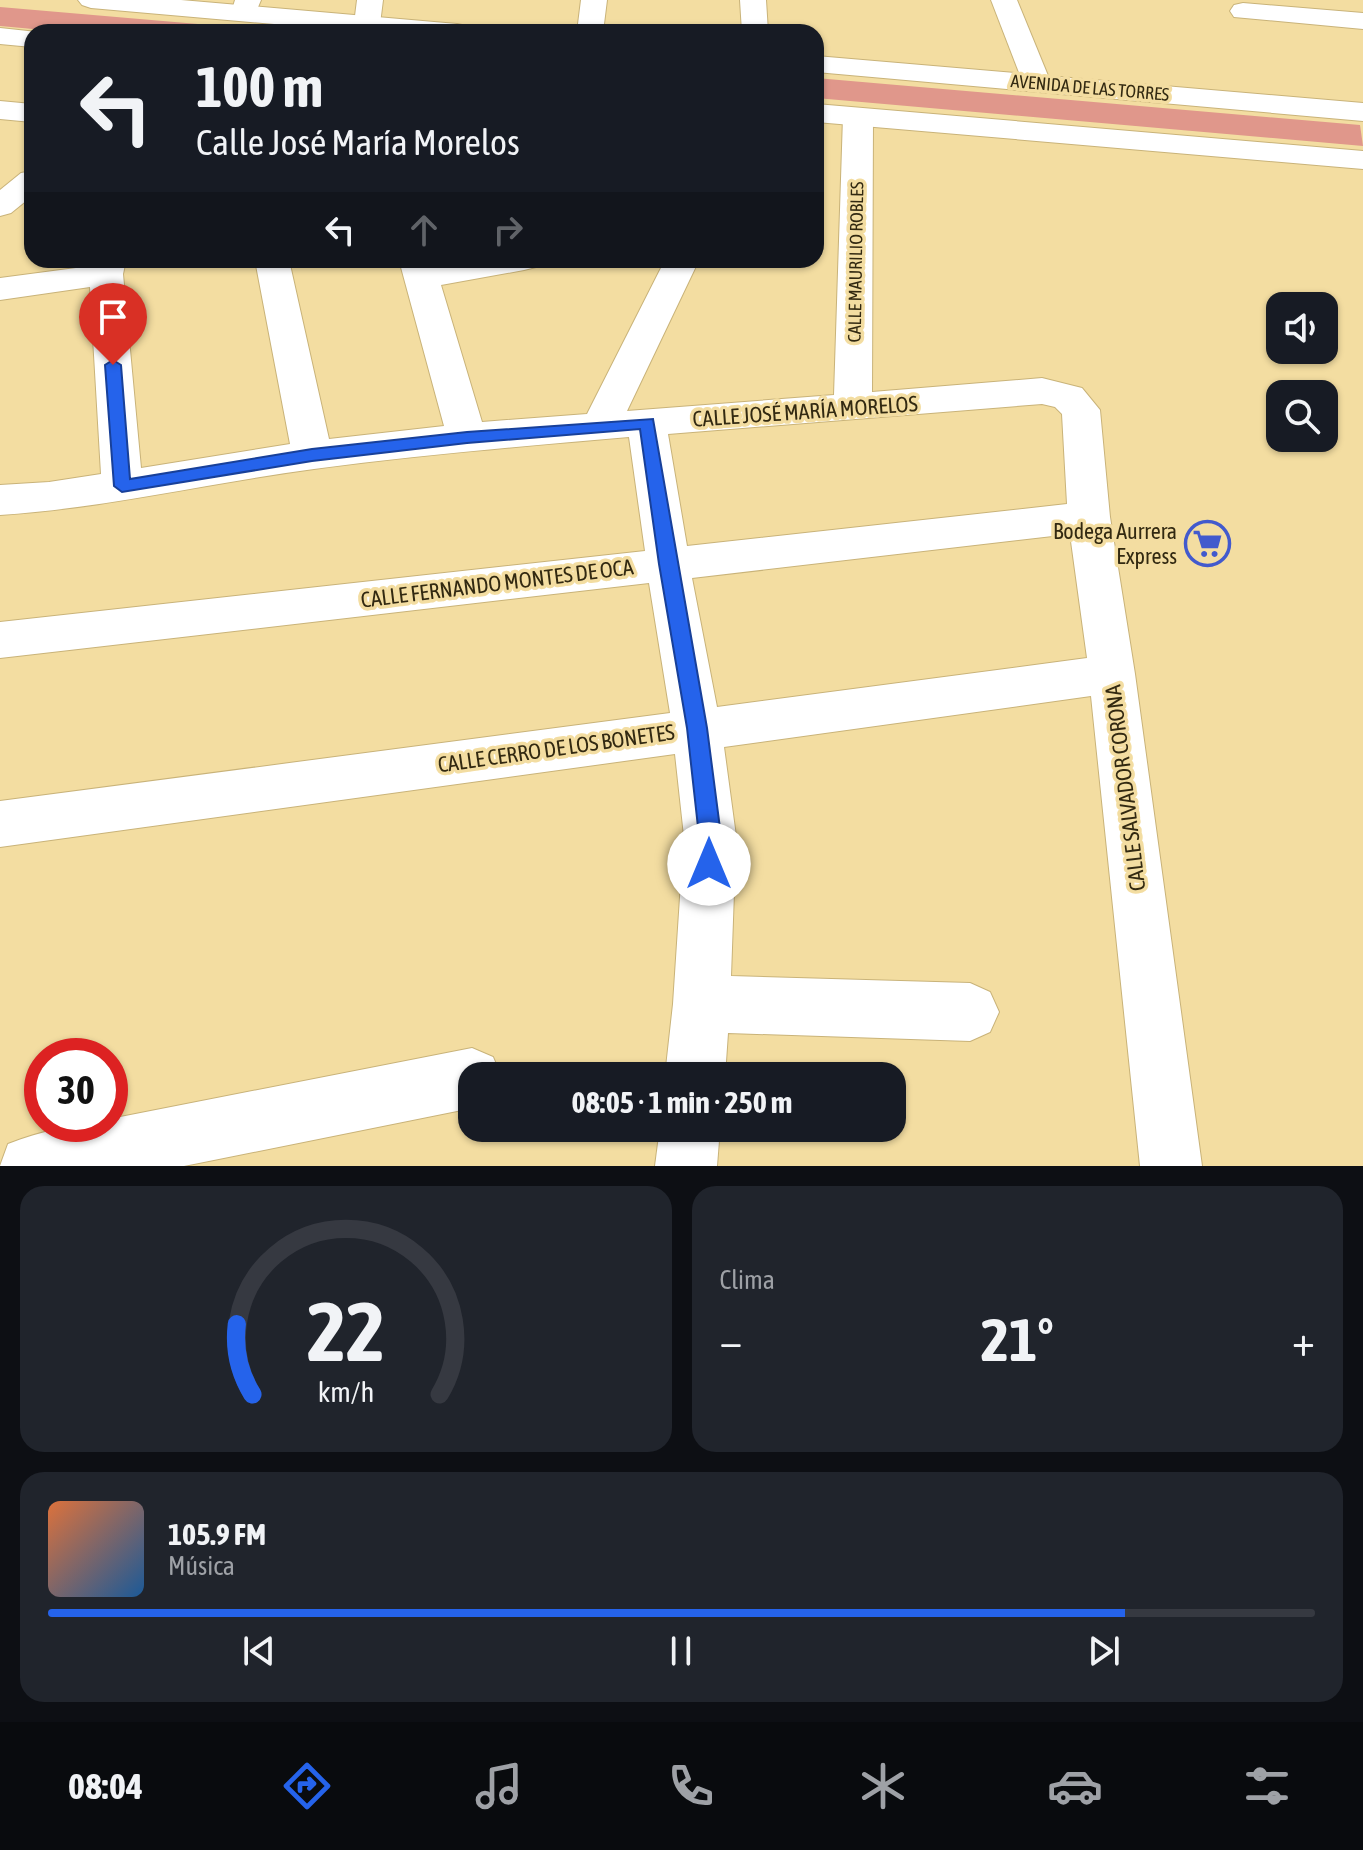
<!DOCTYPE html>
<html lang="es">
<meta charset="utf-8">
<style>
:root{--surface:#171b24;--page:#20242c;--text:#f1f3f6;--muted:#9ea1a6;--line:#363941;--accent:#2563eb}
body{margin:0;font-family:"Asap Condensed",sans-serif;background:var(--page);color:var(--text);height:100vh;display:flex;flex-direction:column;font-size:30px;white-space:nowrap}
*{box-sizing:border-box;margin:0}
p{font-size:26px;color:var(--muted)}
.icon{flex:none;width:44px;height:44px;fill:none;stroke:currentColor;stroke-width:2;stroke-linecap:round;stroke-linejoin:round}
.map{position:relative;height:1166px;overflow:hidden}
.sheet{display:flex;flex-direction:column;gap:20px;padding:20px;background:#0d0f14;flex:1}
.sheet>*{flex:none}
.hud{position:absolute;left:24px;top:24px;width:800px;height:244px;border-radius:24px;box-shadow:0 2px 6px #0004;background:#171b24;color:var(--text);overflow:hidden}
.fabs{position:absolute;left:1266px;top:292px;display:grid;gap:16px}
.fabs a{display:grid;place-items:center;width:72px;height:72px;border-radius:16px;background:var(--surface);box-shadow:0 2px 6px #0004;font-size:40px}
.speed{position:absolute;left:24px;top:1038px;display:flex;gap:16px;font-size:40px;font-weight:700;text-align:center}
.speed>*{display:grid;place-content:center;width:104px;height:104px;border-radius:50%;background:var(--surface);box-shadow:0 2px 6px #0004;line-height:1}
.speed .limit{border:12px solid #d22;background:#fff;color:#111}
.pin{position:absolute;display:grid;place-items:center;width:68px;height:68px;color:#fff;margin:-82px -34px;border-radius:50% 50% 50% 0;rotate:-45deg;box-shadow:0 0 8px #0007}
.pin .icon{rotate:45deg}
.me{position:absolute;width:88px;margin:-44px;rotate:0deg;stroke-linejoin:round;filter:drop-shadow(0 0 6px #0008)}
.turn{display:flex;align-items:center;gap:28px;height:168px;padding:0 40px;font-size:36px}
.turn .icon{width:104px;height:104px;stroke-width:2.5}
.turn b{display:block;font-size:56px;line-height:68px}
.lanes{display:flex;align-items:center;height:76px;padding:0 40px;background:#0003;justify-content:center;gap:40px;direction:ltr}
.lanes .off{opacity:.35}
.big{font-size:60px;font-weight:700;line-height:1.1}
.sheet .tile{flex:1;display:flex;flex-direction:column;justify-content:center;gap:12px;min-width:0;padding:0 28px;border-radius:24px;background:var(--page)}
.sheet .dial{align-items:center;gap:0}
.dial svg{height:208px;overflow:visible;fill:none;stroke:var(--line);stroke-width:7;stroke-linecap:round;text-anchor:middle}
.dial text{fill:var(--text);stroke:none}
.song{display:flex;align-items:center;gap:24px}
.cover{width:96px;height:96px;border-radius:12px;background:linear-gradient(135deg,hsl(20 70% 55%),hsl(210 70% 35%))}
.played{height:8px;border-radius:4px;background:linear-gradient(90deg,var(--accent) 85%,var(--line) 85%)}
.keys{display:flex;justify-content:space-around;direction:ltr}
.heat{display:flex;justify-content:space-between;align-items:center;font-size:44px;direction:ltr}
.sheet .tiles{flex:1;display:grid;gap:20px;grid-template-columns:1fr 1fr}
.tile:last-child{grid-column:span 2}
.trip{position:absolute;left:458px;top:1062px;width:448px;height:80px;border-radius:24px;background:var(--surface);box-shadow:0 2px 6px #0004;font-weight:700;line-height:80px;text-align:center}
.tabs{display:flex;height:128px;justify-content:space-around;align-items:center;background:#090b0e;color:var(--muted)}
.tabs .icon{width:56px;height:56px}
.tabs .active{color:var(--accent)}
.tabs b{font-size:36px;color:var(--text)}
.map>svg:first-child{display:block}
</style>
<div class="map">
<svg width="1363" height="1166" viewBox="0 0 1363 1166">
<rect width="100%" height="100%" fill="#f3dda1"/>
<!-- green -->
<g fill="#e0978b">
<polygon points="0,7 292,32 66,32 0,26"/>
<polygon points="816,78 1360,125 1363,146 816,98"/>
</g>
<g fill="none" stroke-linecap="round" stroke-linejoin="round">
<defs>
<g id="minor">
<polygon points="235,0 261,0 253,19 235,19 231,13"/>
<polygon points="357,0 383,0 380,24 376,30 358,30 354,24"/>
<polygon points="581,0 607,0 603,32 577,32"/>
<polygon points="740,0 766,0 768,32 742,32"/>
<polygon points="991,0 1017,0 1051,83 1047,89 1037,92 1027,89 1023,83"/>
<polygon points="1243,3 1363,13 1363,29 1234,17 1230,11 1234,5"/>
<polygon points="0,101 32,104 32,122 0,119"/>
<path d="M 858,108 L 868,111 L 873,117 L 872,392 L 1042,378 L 1082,388 L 1100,410 L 1110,517 L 1135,674 L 1202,1166 L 1140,1166 L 1091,696 L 724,747 L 736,836 L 731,976 L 970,983 L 990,992 L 999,1012 L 990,1032 L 970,1041 L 728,1033 L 725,1076 L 665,1076 L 673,1004 L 684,836 L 675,754 L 0,847 L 0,801 L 670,713 L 649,583 L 0,658 L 0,622 L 645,551 L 629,437 C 524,446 419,455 314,469 C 209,483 106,508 0,515 L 0,485 L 49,482 L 101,474 L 90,287 L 0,300 L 0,278 L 91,266 L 92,260 L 126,260 L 123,274 L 141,468 L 290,444 L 255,260 L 289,260 L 329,439 L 444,426 L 399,260 L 433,260 L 435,265 L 465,260 L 541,260 L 536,267 L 524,270 L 441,285 L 482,422 L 587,414 L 665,260 L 699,260 L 627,411 L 834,395 L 843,117 L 848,111 ZM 1042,404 L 1055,407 L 1062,414 L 1067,504 L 687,546 L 668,434 ZM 1070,534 L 1087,658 L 717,707 L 692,578 Z"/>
<polygon points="32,171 32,196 11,213 0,216 0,190 21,173"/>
<path d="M 472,1048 L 493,1057 L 501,1076 L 472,1076 L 472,1108 L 184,1166 L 0,1166 L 8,1144 C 40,1131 75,1124 110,1124 L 110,1119 Z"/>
<polygon points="660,1128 720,1128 717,1166 655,1166"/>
</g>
<g id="major">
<polygon points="78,0 181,0 457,24 467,26 470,32 366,32 91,8 82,5"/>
<polygon points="0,28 37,32 32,32 32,47 0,44"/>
<polygon points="816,56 1363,103 1363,121 816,72"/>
<polygon points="816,104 1363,151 1363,169 816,122"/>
</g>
</defs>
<!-- minor casing -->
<use href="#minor" stroke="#c9b379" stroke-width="2"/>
<!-- major casing -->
<use href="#major" stroke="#c9b379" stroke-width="2"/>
<!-- minor -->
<use href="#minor" fill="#fff" fill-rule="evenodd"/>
<!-- major -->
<use href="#major" fill="#fff" fill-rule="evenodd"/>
</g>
<!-- route -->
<polygon fill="#2563eb" stroke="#184099" stroke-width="2" points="113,360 121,365 130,479 312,449 467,432 653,419 707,728 721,836 717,871 709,874 701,871 698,864 699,836 687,728 659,564 640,429 467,443 312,461 122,492 114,486 105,365"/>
<!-- icons -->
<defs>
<symbol id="supermarket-ring" viewBox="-11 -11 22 22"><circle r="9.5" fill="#f3dda1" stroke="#425acd" stroke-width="1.5"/><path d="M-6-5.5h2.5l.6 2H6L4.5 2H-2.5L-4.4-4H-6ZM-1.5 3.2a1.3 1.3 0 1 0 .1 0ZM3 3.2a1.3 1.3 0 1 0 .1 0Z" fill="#425acd"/></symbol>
</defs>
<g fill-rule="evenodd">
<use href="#supermarket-ring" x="1182" y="518" width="51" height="51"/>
</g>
<g text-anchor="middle" stroke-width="7" stroke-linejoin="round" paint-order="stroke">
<!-- far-street labels -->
<g font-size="18" fill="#322911" stroke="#f3dda1">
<text transform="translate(1090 88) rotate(5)" y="6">AVENIDA DE LAS TORRES</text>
<text transform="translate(856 262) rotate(-89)" y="6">CALLE MAURILIO ROBLES</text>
</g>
<!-- street labels -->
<g font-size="22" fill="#322911" stroke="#f3dda1">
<text transform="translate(805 411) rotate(-4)" y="8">CALLE JOSÉ MARÍA MORELOS</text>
<text transform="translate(497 583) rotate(-7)" y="8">CALLE FERNANDO MONTES DE OCA</text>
<text transform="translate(556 748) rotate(-8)" y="8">CALLE CERRO DE LOS BONETES</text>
<text transform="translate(1125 788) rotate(-97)" y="8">CALLE SALVADOR CORONA</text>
</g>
<!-- poi labels -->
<g font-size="22" fill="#322911" stroke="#f3dda1" text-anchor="end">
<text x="1177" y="539">Bodega Aurrera<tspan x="1177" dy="25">Express</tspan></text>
</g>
</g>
</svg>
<div class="fabs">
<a><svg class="icon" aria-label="sound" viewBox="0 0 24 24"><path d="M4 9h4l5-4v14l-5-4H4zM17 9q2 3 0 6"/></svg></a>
<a><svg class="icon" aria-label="search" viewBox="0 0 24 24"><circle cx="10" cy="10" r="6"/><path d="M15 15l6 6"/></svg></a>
</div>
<div class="speed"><div class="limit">30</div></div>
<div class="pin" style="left:113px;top:365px;background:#d93025"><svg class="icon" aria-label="arrive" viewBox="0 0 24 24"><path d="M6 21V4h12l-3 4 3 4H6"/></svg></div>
<svg class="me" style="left:709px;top:864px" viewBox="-20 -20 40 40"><circle r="19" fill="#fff"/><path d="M0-13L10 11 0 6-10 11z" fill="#2563eb"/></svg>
<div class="trip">08:05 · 1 min · 250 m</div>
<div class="hud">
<div class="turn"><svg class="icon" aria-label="left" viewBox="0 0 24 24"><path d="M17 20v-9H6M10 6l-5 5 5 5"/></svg><div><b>100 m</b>Calle José María Morelos</div></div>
<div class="lanes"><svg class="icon" aria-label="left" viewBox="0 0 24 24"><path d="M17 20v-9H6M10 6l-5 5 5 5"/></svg><svg class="icon off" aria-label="ahead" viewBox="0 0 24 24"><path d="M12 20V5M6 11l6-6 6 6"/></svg><svg class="icon off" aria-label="right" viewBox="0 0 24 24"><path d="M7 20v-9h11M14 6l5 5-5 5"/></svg></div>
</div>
</div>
<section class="sheet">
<div class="tiles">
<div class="tile dial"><svg viewBox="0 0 100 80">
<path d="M14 69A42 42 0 1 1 86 69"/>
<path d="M14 69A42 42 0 0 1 8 42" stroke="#2563eb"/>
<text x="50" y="56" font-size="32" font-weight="700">22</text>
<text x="50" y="72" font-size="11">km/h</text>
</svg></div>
<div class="tile"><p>Clima</p>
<div class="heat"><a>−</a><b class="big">21°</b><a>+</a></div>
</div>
<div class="tile">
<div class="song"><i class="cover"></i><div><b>105.9 FM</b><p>Música</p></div></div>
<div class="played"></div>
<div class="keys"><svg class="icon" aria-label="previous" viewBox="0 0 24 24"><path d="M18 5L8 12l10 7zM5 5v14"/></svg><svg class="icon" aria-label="pause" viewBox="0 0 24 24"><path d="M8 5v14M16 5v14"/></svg><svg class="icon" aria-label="next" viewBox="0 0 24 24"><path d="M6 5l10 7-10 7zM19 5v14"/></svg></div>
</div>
</div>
</section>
<nav class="tabs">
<b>08:04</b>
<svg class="icon active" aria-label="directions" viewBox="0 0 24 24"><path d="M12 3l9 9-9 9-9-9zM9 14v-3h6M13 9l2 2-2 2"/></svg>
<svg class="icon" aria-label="music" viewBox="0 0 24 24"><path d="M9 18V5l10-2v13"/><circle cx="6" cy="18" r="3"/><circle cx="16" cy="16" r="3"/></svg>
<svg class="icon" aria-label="phone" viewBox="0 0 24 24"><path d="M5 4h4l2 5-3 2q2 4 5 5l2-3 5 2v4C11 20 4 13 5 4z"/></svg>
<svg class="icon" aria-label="climate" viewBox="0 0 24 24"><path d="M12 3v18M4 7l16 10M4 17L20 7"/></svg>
<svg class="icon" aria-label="car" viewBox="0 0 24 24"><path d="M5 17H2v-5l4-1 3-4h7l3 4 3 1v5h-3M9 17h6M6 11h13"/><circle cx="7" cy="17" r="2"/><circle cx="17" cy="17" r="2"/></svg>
<svg class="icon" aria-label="filters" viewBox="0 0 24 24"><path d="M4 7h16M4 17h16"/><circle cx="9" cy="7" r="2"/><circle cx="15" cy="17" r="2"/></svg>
</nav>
